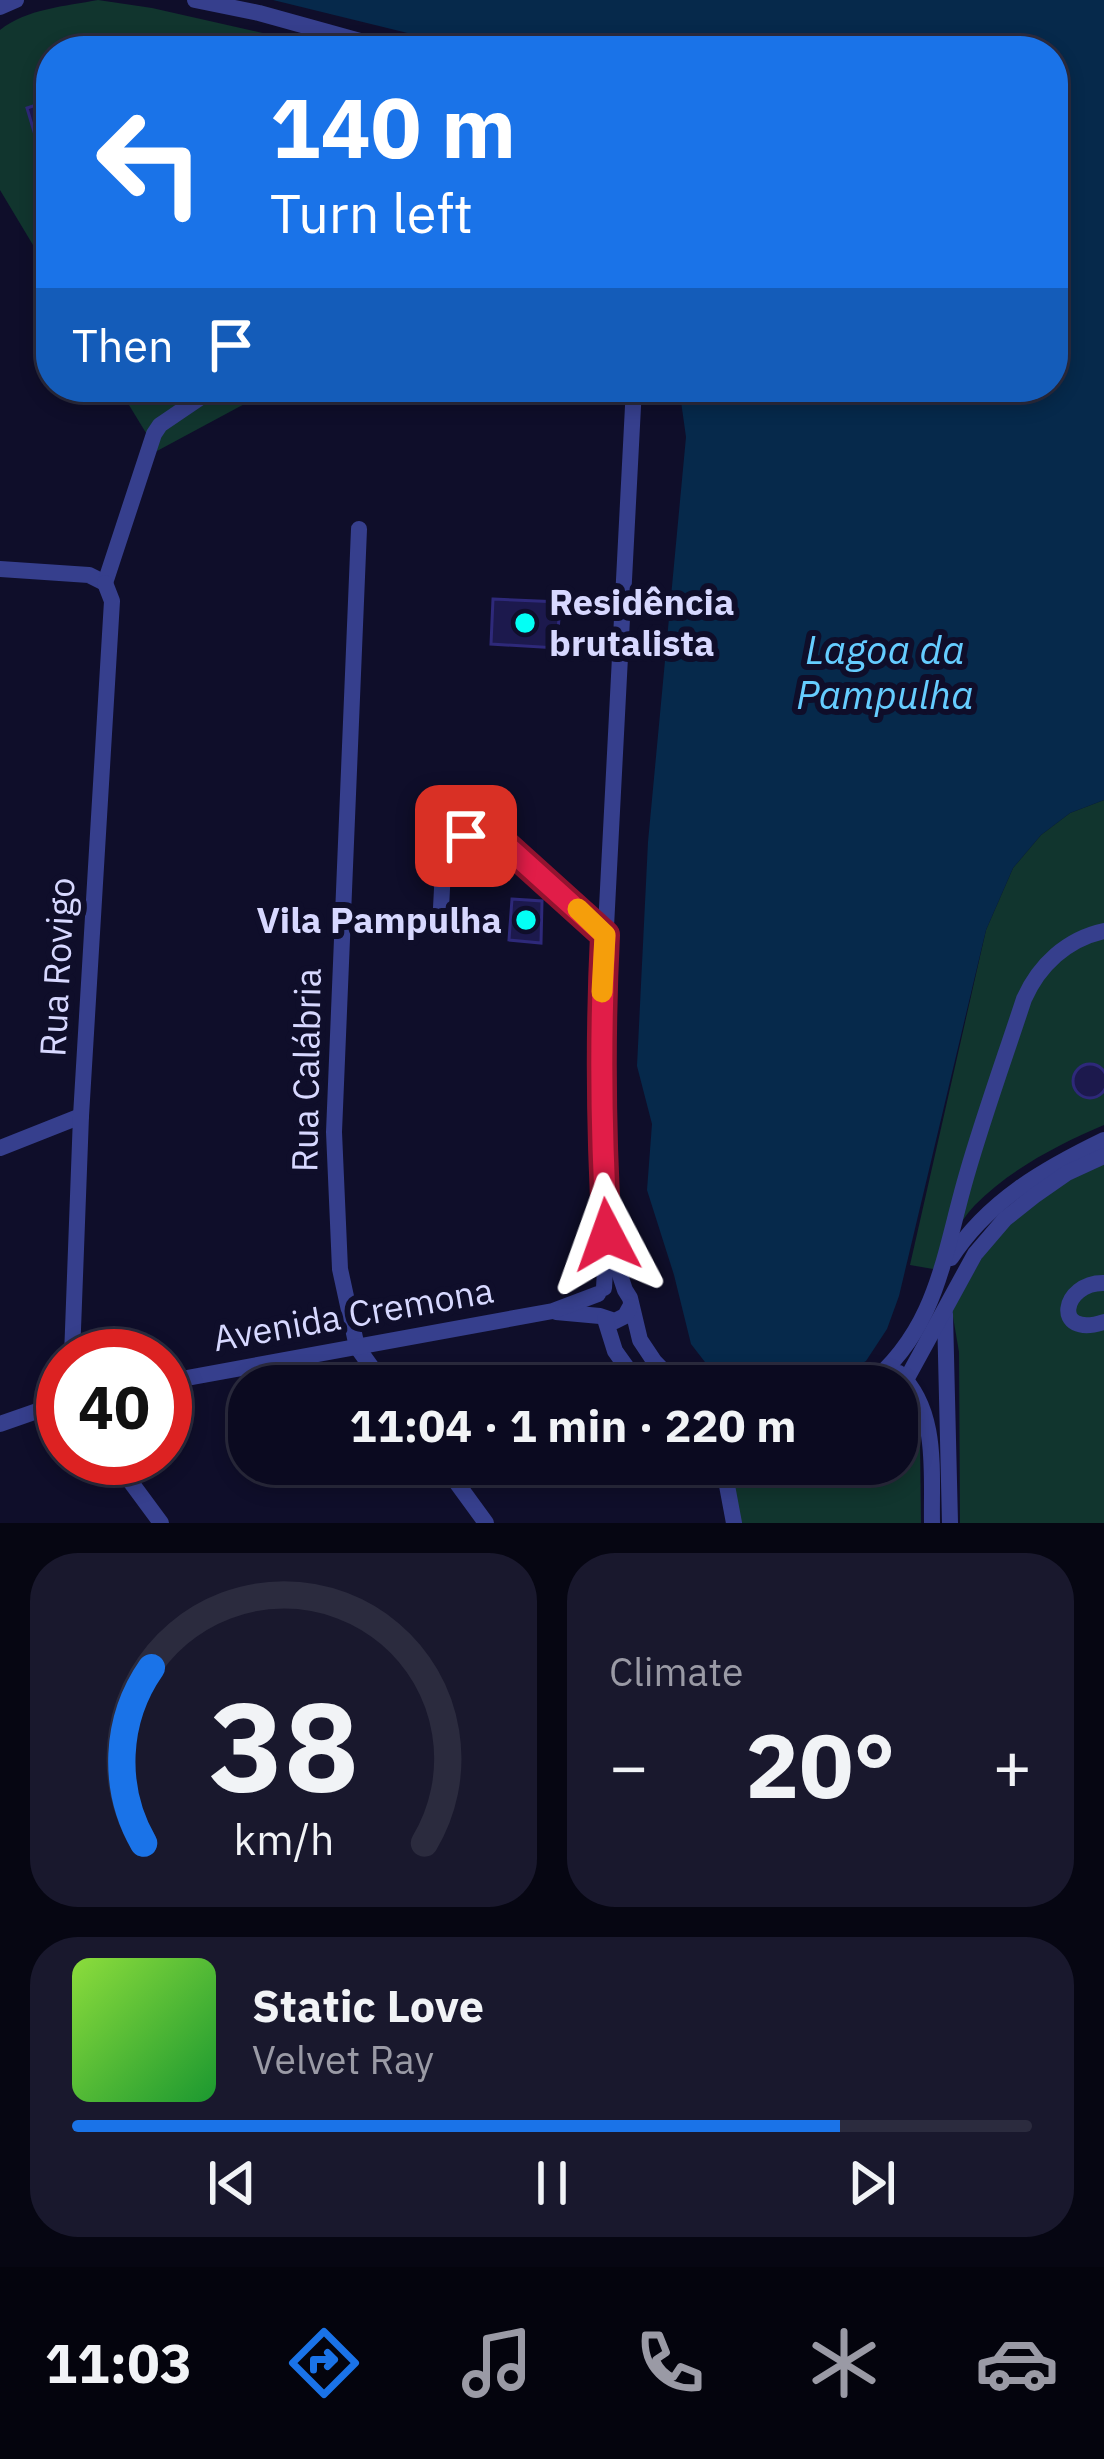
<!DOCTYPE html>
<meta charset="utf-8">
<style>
:root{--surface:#0b0a20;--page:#19182d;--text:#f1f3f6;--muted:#9a9aa5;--line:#2b2b3e;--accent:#1a73e8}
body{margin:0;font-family:"IBM Plex Sans",sans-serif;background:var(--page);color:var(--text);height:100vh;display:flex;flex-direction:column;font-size:45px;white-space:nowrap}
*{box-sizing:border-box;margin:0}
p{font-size:39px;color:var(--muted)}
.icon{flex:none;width:66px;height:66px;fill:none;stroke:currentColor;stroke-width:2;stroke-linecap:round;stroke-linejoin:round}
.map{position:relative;height:1523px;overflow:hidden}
.details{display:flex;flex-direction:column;gap:30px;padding:30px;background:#060612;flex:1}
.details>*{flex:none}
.top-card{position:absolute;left:36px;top:36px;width:1032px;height:366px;border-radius:48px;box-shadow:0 6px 18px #0003,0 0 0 3px var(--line);background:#1a73e8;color:#fff;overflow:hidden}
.speed{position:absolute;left:36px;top:1329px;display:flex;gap:24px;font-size:60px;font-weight:700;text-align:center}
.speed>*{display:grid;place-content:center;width:156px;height:156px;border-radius:50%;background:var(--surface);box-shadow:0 6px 18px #0003,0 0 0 3px var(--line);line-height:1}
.speed .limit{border:18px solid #d22;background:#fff;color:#111}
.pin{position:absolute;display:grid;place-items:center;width:102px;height:102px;color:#fff;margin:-51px;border-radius:24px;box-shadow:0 6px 18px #0006}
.me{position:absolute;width:132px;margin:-66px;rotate:356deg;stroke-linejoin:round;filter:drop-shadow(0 0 9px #0008)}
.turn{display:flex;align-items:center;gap:42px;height:252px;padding:0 36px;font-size:54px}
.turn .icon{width:156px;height:156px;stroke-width:2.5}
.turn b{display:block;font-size:84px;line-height:102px}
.then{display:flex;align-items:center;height:114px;padding:0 36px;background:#0003;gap:24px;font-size:45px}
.big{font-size:90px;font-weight:700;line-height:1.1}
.details .widget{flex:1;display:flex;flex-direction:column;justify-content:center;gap:18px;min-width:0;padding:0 42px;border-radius:48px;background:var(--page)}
.details .dial{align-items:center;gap:0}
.dial svg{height:312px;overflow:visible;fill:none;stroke:var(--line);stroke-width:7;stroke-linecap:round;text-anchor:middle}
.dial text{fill:var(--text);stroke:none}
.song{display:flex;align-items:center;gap:36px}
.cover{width:144px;height:144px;border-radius:18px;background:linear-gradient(135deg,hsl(90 70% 55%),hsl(130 70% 35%))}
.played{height:12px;border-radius:6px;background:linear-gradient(90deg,var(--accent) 80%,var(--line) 80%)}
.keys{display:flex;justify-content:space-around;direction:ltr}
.heat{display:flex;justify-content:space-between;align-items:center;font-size:66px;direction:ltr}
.details .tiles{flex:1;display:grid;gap:30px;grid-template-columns:1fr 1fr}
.widget:last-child{grid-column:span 2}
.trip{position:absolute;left:228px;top:1365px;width:690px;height:120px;border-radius:48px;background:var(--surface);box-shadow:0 6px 18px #0003,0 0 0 3px var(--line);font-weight:700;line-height:120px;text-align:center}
.tab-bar{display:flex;height:192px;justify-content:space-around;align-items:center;background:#04040d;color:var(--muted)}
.tab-bar .icon{width:84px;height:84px}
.tab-bar .selected{color:var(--accent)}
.tab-bar b{font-size:54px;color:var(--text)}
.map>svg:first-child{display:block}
</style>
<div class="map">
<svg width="1104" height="1523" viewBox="0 0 1104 1523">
<rect width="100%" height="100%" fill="#0f0e2a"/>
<!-- green -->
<g fill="#11352e">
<path d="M 98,0 L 152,8 L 342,51 L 51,51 L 51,275 L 0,190 L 0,30 C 26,9 66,6 98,0 Z"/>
<polygon points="118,387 276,387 157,451"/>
<path d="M 1104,800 L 1104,930 L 1047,965 L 1104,933 L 1104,1125 C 1059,1144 1009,1170 975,1205 C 958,1223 946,1249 933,1269 L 910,1265 L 986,930 L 1013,868 L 1041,835 L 1070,813 Z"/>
<polygon points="1104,1155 1104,1523 960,1523 959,1352 952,1311 999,1227"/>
<polygon points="897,1388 915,1396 920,1439 921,1523 733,1523 721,1464 897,1464"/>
</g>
<!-- water -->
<polygon fill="#06294b" points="273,0 1104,0 1104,800 1070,813 1041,835 1013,868 986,930 899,1296 887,1329 866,1361 829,1381 812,1386 732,1386 715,1375 691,1344 674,1275 647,1190 652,1124 637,1066 648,842 686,437 679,387 1053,387 1053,51 481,51"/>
<!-- building -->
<g fill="#1c194d" stroke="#2e297a" stroke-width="3">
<polygon points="51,100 51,149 40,152 27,108"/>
<polygon points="493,599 560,602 557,648 491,644"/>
<polygon points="512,899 542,901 541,943 509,940"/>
<circle cx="1090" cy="1081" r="17"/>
</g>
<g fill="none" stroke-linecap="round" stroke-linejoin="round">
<!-- minor -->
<g stroke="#363f8d" stroke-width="16">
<polyline points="195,0 259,13 396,51"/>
<polyline points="0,7 16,0"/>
<polyline points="359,529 334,1132 340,1269 357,1347 385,1386"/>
<polyline points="0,569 89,575 105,583"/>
<polyline points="105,583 154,434 160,425 216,387"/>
<polyline points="441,908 444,850 448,845 466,836 502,842 606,935"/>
<polyline points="0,1148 81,1116"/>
<polyline points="611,1248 625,1290 630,1298 640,1340 654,1361 678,1386"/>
<path d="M 951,1258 C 988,1201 1044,1169 1104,1140"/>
<path d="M 1104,1283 C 1062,1282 1051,1339 1104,1322"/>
<polyline points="604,1288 607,1235 602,1151 602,1004 634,387"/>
<polyline points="556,1312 600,1316 615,1321 625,1316 630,1307"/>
<polyline points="945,1314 950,1523"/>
<polyline points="605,1319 615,1351 640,1386"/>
<polyline points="72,1356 81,1116 112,601 105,583"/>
<path d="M 899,1373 C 939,1411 931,1472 932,1523"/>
<polyline points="165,1382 553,1311 598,1294"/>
<path d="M 867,1386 C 938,1329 943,1256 967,1174 C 984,1115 1005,1057 1024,999 C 1039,965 1067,939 1104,931"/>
<polyline points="897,1389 906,1380 975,1254 1005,1219 1034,1196 1067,1173 1104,1156"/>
<polyline points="0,1424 63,1402"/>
<polyline points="113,1458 161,1523"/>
<polyline points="443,1464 486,1523"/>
<polyline points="723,1464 734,1523"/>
</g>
</g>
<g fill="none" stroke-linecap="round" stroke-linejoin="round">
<defs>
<path id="route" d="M 466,836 L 502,842 L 605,935 C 600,1035 601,1135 607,1235"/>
</defs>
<!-- route casing -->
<use href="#route" stroke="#92132f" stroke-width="30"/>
<!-- route -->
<use href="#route" stroke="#e11d48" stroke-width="21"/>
<!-- slow -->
<polyline stroke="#f59e0b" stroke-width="21" points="578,909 605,935 602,992"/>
</g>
<!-- markers -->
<g fill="#03fff5" stroke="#0f0e2a" stroke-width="4.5">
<circle cx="525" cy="623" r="12"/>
<circle cx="526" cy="920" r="12"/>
</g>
<g text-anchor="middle" stroke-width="12" stroke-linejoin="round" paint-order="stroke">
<!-- poi labels -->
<g font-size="36" font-weight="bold" fill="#d7d8ff" stroke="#0f0e2a" text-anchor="start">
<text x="549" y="615">Residência<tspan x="549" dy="41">brutalista</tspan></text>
<text x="502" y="933" text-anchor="end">Vila Pampulha</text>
</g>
<!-- street labels -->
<g font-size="36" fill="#d7d8ff" stroke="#0f0e2a">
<text transform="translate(57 967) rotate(-87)" y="13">Rua Rovigo</text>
<text transform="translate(306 1070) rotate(-89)" y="13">Rua Calábria</text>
<text transform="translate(353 1314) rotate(-10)" y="13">Avenida Cremona</text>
</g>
<!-- water labels -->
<g font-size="39" font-style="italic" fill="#65cdff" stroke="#0f0e2a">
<text x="885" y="664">Lagoa da<tspan x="885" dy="45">Pampulha</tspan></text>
</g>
</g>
</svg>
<div class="speed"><div class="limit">40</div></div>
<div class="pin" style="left:466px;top:836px;background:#d93025"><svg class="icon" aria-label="arrive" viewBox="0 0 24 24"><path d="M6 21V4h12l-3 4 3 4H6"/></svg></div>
<svg class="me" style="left:607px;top:1235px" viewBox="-20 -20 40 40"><path d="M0-17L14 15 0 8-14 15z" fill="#e11d48" stroke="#fff" stroke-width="4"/></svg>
<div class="trip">11:04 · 1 min · 220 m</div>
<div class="top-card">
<div class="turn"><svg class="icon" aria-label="left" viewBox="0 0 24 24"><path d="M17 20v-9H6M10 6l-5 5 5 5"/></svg><div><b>140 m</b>Turn left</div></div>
<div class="then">Then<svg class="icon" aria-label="arrive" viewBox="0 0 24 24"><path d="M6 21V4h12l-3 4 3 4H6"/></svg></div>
</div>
</div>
<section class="details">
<div class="tiles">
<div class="widget dial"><svg viewBox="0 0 100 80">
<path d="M14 69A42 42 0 1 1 86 69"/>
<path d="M14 69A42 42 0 0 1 16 24" stroke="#1a73e8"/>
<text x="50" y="56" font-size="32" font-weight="700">38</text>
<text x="50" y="72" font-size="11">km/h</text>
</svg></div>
<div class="widget"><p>Climate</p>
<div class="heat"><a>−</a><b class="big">20°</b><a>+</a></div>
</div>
<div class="widget">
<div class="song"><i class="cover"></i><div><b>Static Love</b><p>Velvet Ray</p></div></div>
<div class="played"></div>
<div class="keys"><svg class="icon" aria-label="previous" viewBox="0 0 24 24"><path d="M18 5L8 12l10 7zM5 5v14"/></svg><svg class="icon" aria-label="pause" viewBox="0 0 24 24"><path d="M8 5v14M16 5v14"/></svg><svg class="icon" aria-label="next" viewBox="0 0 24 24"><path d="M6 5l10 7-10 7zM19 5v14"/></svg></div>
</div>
</div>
</section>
<nav class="tab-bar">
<b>11:03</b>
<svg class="icon selected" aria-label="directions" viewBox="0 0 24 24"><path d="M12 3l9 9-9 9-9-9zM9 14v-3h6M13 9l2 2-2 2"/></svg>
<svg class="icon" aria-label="music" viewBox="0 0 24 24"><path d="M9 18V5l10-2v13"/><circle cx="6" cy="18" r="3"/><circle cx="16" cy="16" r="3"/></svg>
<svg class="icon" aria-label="phone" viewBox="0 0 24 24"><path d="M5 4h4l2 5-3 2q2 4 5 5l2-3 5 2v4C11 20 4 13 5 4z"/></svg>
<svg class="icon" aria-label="climate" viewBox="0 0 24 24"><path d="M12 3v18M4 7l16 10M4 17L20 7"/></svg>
<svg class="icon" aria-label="car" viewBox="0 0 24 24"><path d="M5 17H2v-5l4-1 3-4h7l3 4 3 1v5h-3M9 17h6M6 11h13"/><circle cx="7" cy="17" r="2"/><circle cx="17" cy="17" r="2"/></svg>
</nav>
